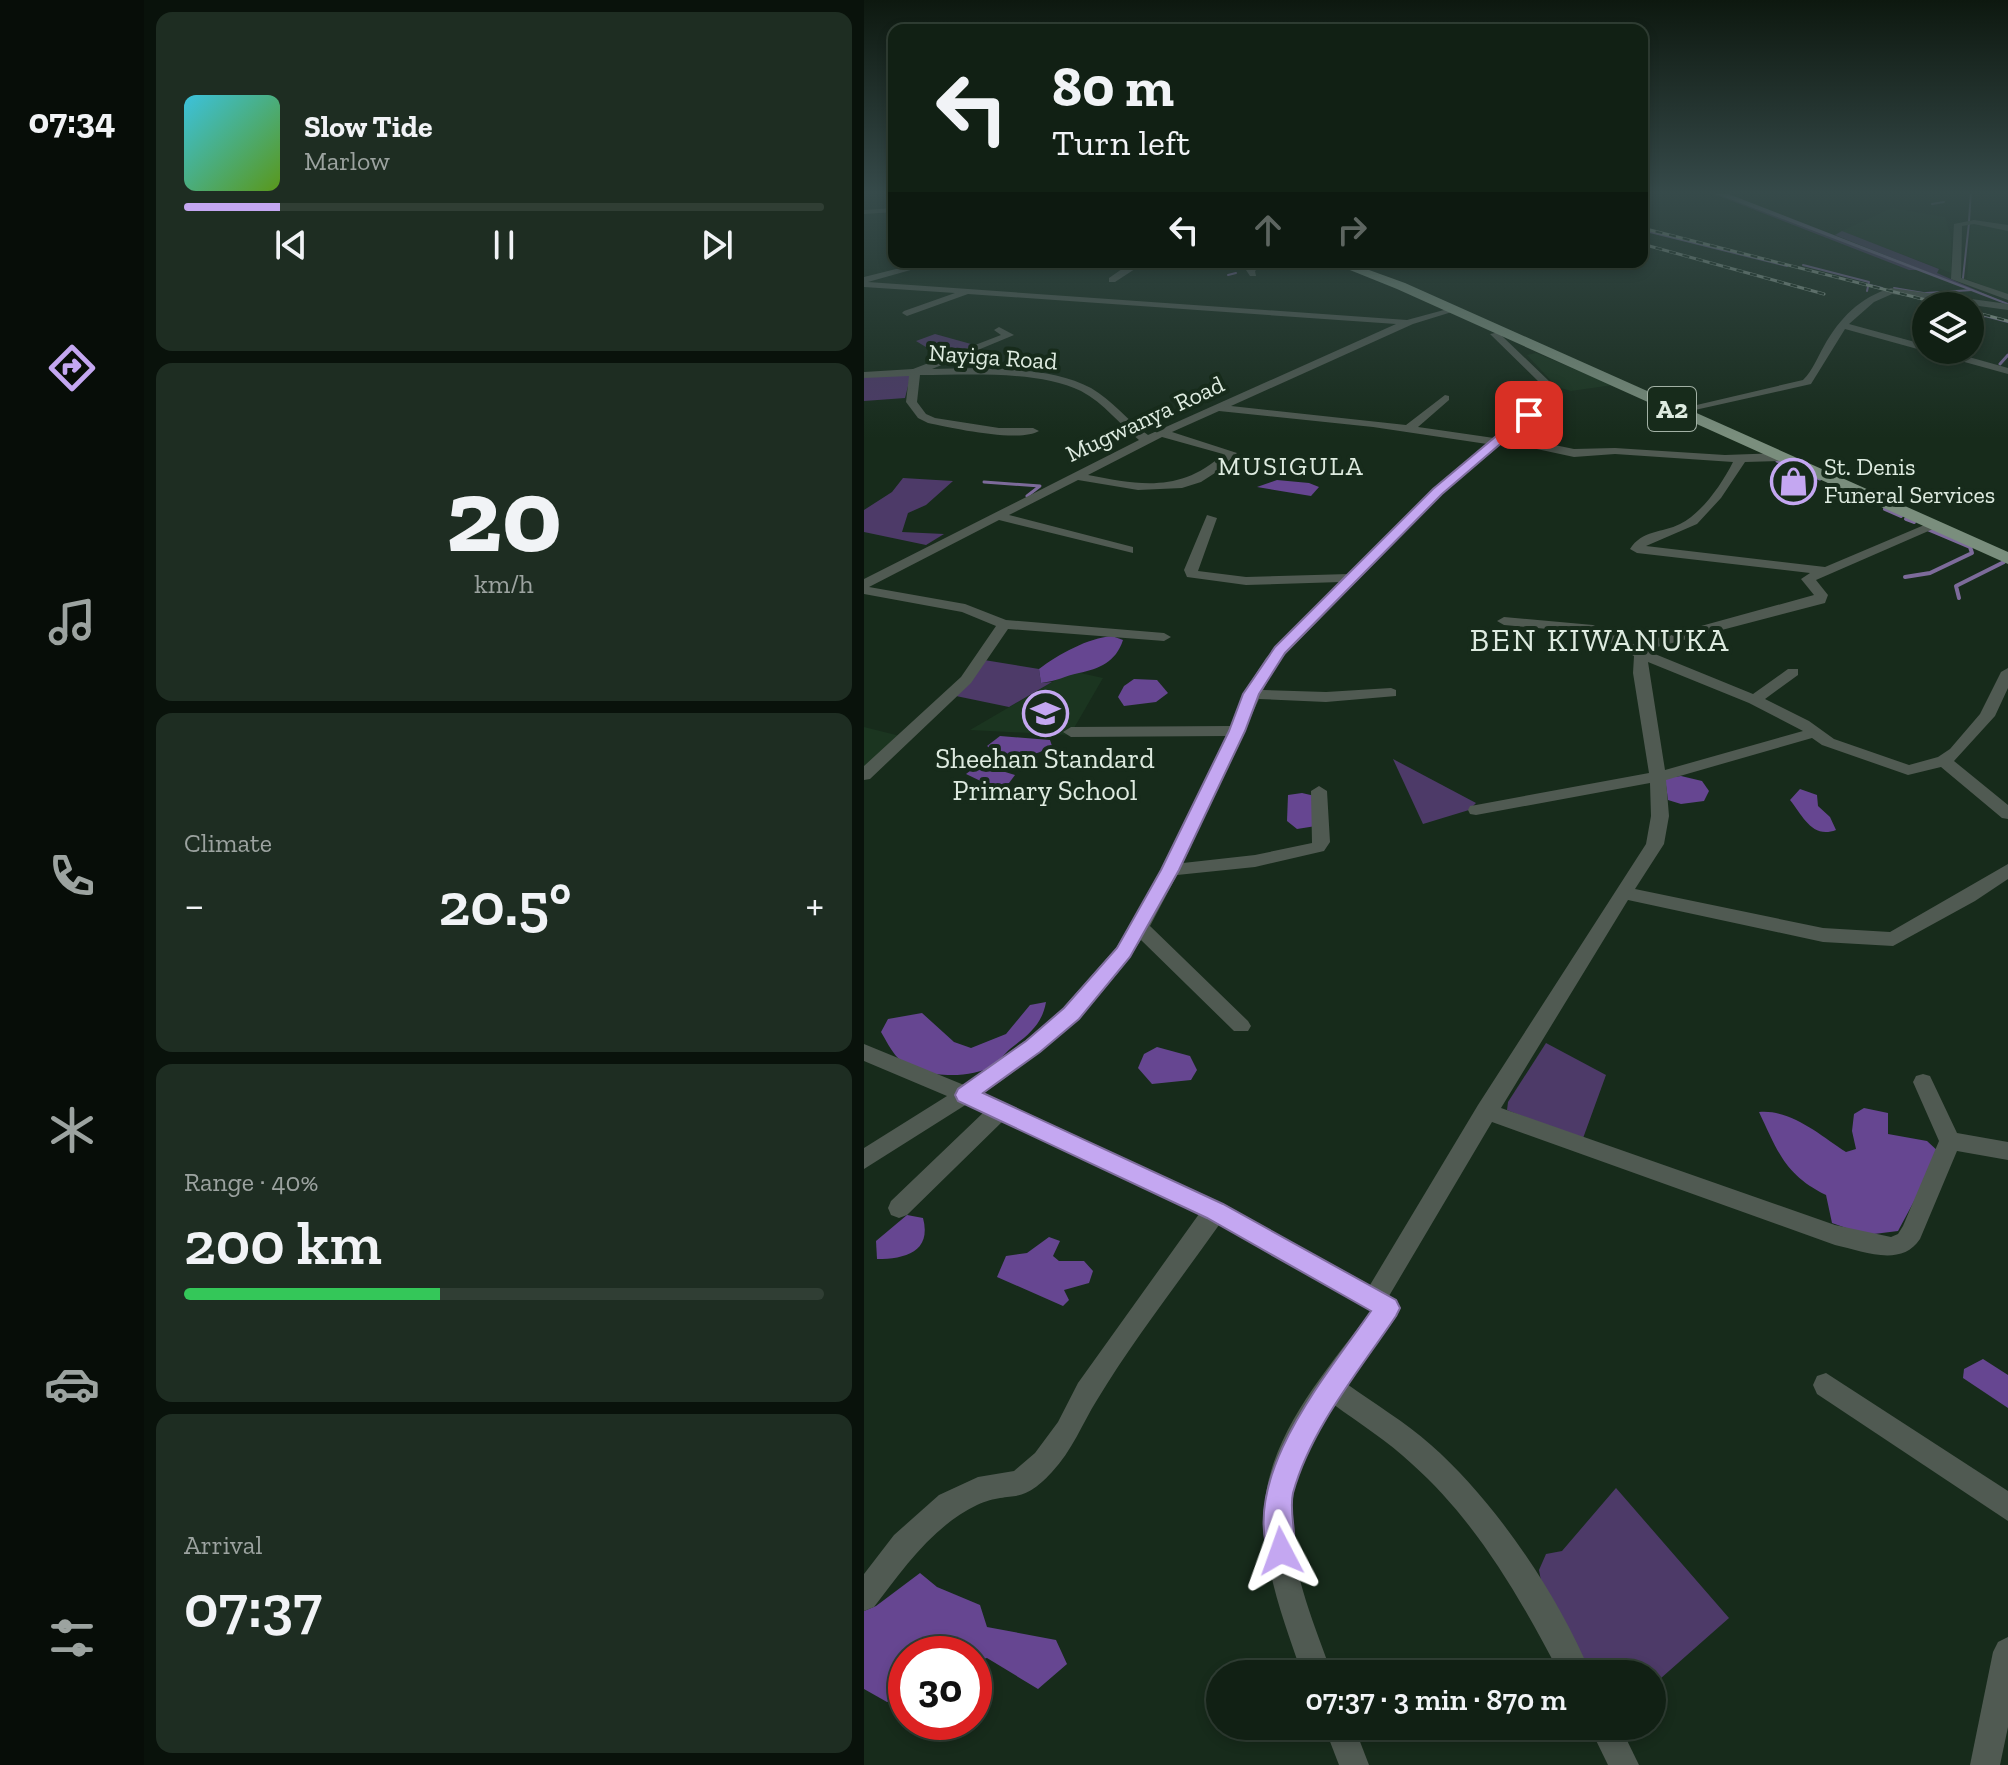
<!DOCTYPE html>
<meta charset="utf-8">
<style>
:root{--surface:#112014;--page:#1e2d22;--text:#f1f3f6;--muted:#9ca3a0;--line:#303e34;--accent:#c4a7f1}
body{margin:0;font-family:"Zilla Slab",serif;background:var(--page);color:var(--text);height:100vh;display:flex;flex-direction:column;font-size:30px;white-space:nowrap}
*{box-sizing:border-box;margin:0}
p{font-size:26px;color:var(--muted)}
.icon{flex:none;width:44px;height:44px;fill:none;stroke:currentColor;stroke-width:2;stroke-linecap:round;stroke-linejoin:round}
.map{position:relative;flex:1;overflow:hidden}
.details{display:flex;flex-direction:column;gap:12px;padding:12px;background:#09120b;width:720px}
.details>*{flex:none}
.banner{position:absolute;left:24px;top:24px;width:760px;height:244px;border-radius:16px;box-shadow:0 4px 12px #0003,0 0 0 2px var(--line);background:#112014;color:var(--text);overflow:hidden}
.tools{position:absolute;left:1048px;top:292px;display:grid;gap:16px}
.tools a{display:grid;place-items:center;width:72px;height:72px;border-radius:50%;background:var(--surface);box-shadow:0 4px 12px #0003,0 0 0 2px var(--line);font-size:40px}
.speed{position:absolute;left:24px;top:1636px;display:flex;gap:16px;font-size:40px;font-weight:700;text-align:center}
.speed>*{display:grid;place-content:center;width:104px;height:104px;border-radius:50%;background:var(--surface);box-shadow:0 4px 12px #0003,0 0 0 2px var(--line);line-height:1}
.speed .limit{border:12px solid #d22;background:#fff;color:#111}
.pin{position:absolute;display:grid;place-items:center;width:68px;height:68px;color:#fff;margin:-34px;border-radius:16px;box-shadow:0 4px 12px #0006}
.me{position:absolute;width:88px;margin:-44px;rotate:356deg;stroke-linejoin:round;filter:drop-shadow(0 0 6px #0008)}
.turn{display:flex;align-items:center;gap:28px;height:168px;padding:0 32px;font-size:36px}
.turn .icon{width:104px;height:104px;stroke-width:2.5}
.turn b{display:block;font-size:56px;line-height:68px}
.lanes{display:flex;align-items:center;height:76px;padding:0 32px;background:#0003;justify-content:center;gap:40px;direction:ltr}
.lanes .off{opacity:.35}
.big{font-size:60px;font-weight:600;line-height:1.1}
.details .card{flex:1;display:flex;flex-direction:column;justify-content:center;gap:12px;min-width:0;padding:0 28px;border-radius:16px;background:var(--page)}
.details .dial{align-items:center;gap:0}
.dial b{font-size:104px;line-height:1}
.song{display:flex;align-items:center;gap:24px}
.cover{width:96px;height:96px;border-radius:12px;background:linear-gradient(135deg,hsl(190 70% 55%),hsl(90 70% 35%))}
.played{height:8px;border-radius:4px;background:linear-gradient(90deg,var(--accent) 15%,var(--line) 15%)}
.keys{display:flex;justify-content:space-around;direction:ltr}
.heat{display:flex;justify-content:space-between;align-items:center;font-size:44px;direction:ltr}
.charge{height:12px;border-radius:6px;background:linear-gradient(90deg,#34c759 40%,var(--line) 0)}
.trip{position:absolute;left:342px;top:1660px;width:460px;height:80px;border-radius:40px;background:var(--surface);box-shadow:0 4px 12px #0003,0 0 0 2px var(--line);font-weight:600;line-height:80px;text-align:center}
main{display:flex;flex:1;min-height:0}
.dock{display:flex;flex-direction:column;width:144px;justify-content:space-around;align-items:center;background:#070d08;color:var(--muted)}
.dock .icon{width:56px;height:56px}
.dock .current{color:var(--accent)}
.dock b{font-size:36px;color:var(--text)}
.map>svg:first-child{display:block}
</style>
<main>
<nav class="dock">
<b>07:34</b>
<svg class="icon current" aria-label="directions" viewBox="0 0 24 24"><path d="M12 3l9 9-9 9-9-9zM9 14v-3h6M13 9l2 2-2 2"/></svg>
<svg class="icon" aria-label="music" viewBox="0 0 24 24"><path d="M9 18V5l10-2v13"/><circle cx="6" cy="18" r="3"/><circle cx="16" cy="16" r="3"/></svg>
<svg class="icon" aria-label="phone" viewBox="0 0 24 24"><path d="M5 4h4l2 5-3 2q2 4 5 5l2-3 5 2v4C11 20 4 13 5 4z"/></svg>
<svg class="icon" aria-label="climate" viewBox="0 0 24 24"><path d="M12 3v18M4 7l16 10M4 17L20 7"/></svg>
<svg class="icon" aria-label="car" viewBox="0 0 24 24"><path d="M5 17H2v-5l4-1 3-4h7l3 4 3 1v5h-3M9 17h6M6 11h13"/><circle cx="7" cy="17" r="2"/><circle cx="17" cy="17" r="2"/></svg>
<svg class="icon" aria-label="filters" viewBox="0 0 24 24"><path d="M4 7h16M4 17h16"/><circle cx="9" cy="7" r="2"/><circle cx="15" cy="17" r="2"/></svg>
</nav>
<section class="details">
<div class="card">
<div class="song"><i class="cover"></i><div><b>Slow Tide</b><p>Marlow</p></div></div>
<div class="played"></div>
<div class="keys"><svg class="icon" aria-label="previous" viewBox="0 0 24 24"><path d="M18 5L8 12l10 7zM5 5v14"/></svg><svg class="icon" aria-label="pause" viewBox="0 0 24 24"><path d="M8 5v14M16 5v14"/></svg><svg class="icon" aria-label="next" viewBox="0 0 24 24"><path d="M6 5l10 7-10 7zM19 5v14"/></svg></div>
</div>
<div class="card dial"><b>20</b><p>km/h</p></div>
<div class="card"><p>Climate</p>
<div class="heat"><a>−</a><b class="big">20.5°</b><a>+</a></div>
</div>
<div class="card"><p>Range · 40%</p><b class="big">200 km</b><div class="charge"></div></div>
<div class="card"><p>Arrival</p><b class="big">07:37</b></div>
</section>
<div class="map">
<svg width="1144" height="1765" viewBox="0 0 1144 1765">
<rect width="100%" height="100%" fill="#172b1b"/>
<!-- built -->
<g fill="#1b3520">
<polygon points="1028,208 1081,217 1087,237 1087,273 978,231"/>
<polygon points="1107,223 1144,229 1144,295 1103,279"/>
<polygon points="672,353 749,385 707,391 693,387 663,355"/>
<polygon points="207,671 239,678 206,735 106,730"/>
<polygon points="0,727 36,736 0,767"/>
</g>
<!-- green -->
<g fill="#4d3a68">
<polygon points="842,191 870,199 1054,270 1045,270"/>
<polygon points="978,231 1075,269 1073,273 1144,304 971,235"/>
<polygon points="71,334 107,344 112,346 80,358 52,341"/>
<polygon points="47,374 41,398 0,401 0,376"/>
<polygon points="39,478 89,481 62,505 44,513 38,532 80,534 62,545 0,532 0,510 28,492"/>
<polygon points="120,660 175,669 177,683 188,682 145,707 92,696"/>
<polygon points="529,759 612,803 605,810 559,824"/>
<polygon points="682,1043 742,1075 718,1141 643,1110 644,1102"/>
<polygon points="752,1488 865,1618 788,1686 788,1674 722,1674 678,1586 675,1570 682,1554 698,1551"/>
</g>
<!-- forest -->
<g fill="#664691">
<polygon points="413,480 445,483 455,487 447,496 393,487"/>
<path d="M 248,636 L 259,640 C 252,662 235,669 215,673 C 200,676 194,681 177,683 L 175,669 C 195,654 224,638 248,636 Z"/>
<polygon points="270,679 293,680 304,693 292,702 260,706 254,697 260,686"/>
<path d="M 136,736 L 186,740 L 188,746 C 168,758 142,762 123,746 Z"/>
<polygon points="115,764 151,775 145,783 127,786 102,774"/>
<polygon points="817,776 838,781 845,791 840,801 817,804 804,800 801,778"/>
<path d="M 936,789 L 953,795 L 954,806 L 966,817 L 972,830 C 948,839 939,816 926,800 Z"/>
<polygon points="438,793 451,796 452,826 433,829 423,821 424,795"/>
<path d="M 182,1002 C 178,1025 164,1035 146,1049 C 140,1054 135,1062 128,1066 C 105,1080 53,1078 34,1058 C 27,1051 22,1040 17,1032 L 24,1019 L 58,1013 L 90,1042 L 107,1048 L 142,1034 L 166,1005 Z"/>
<polygon points="293,1047 326,1056 333,1070 327,1080 288,1084 274,1068 280,1054"/>
<path d="M 1000,1108 L 1024,1113 L 1024,1134 L 1063,1141 L 1076,1153 L 1034,1231 L 1002,1235 L 968,1223 L 962,1195 C 921,1175 914,1152 895,1112 C 927,1109 956,1135 982,1152 L 992,1149 L 988,1131 L 990,1114 Z"/>
<path d="M 43,1215 L 59,1218 C 68,1252 41,1259 13,1259 L 12,1241 Z"/>
<polygon points="185,1237 196,1241 189,1256 195,1261 220,1261 229,1271 225,1283 200,1290 205,1300 199,1306 133,1277 142,1256 163,1253"/>
<polygon points="1119,1359 1144,1375 1144,1408 1099,1378 1100,1369"/>
<polygon points="56,1573 73,1587 116,1605 123,1627 192,1640 203,1664 174,1689 123,1658 110,1661 110,1654 42,1654 42,1699 23,1702 0,1689 0,1611 12,1606"/>
</g>
<!-- water -->
<polygon fill="#54347d" stroke="#7d6b9b" stroke-width="2" points="848,191 854,191 1144,304"/>
<g fill="none" stroke-linecap="round" stroke-linejoin="round">
<!-- stream-far2 -->
<g stroke="#7d6b9b" stroke-width="2">
<polyline points="778,194 802,191"/>
<polyline points="1068,204 1080,202"/>
<polyline points="1105,221 1107,191"/>
<polyline points="778,230 923,266"/>
<polyline points="939,265 1005,282 1003,291"/>
<polyline points="364,275 372,273"/>
<polyline points="1099,278 1105,223"/>
<polyline points="1006,285 1018,288"/>
<polyline points="1030,288 1065,294"/>
<polyline points="1062,293 1108,290"/>
<polyline points="1106,323 1121,316 1144,322"/>
</g>
<!-- stream-far1 -->
<g stroke="#7d6b9b" stroke-width="3">
<polyline points="1136,364 1144,355"/>
<polyline points="913,461 956,479"/>
<polyline points="120,482 176,486 163,496"/>
<polyline points="965,483 1003,501"/>
</g>
<!-- stream -->
<g stroke="#7d6b9b" stroke-width="4">
<polyline points="1000,499 1003,501"/>
<polyline points="1021,509 1037,516"/>
<polyline points="1042,519 1050,522"/>
<polyline points="1041,577 1066,573 1108,553 1106,547 1061,528"/>
<polyline points="1095,598 1092,586 1140,562"/>
</g>
<!-- minor -->
<g fill="#505a52" fill-rule="evenodd">
<polygon points="30,208 30,212 0,214 0,210"/>
<polygon points="1110,220 1144,225 1144,231 1110,224 1098,226 1097,278 1144,294 1144,300 1087,279 1090,224"/>
<path d="M 60,262 L 75,262 L 4,282 L 543,320 L 591,307 L 591,311 L 549,324 L 367,406 L 542,425 L 581,395 L 585,396 L 585,400 L 554,427 L 630,438 C 650,422 672,409 676,383 L 626,334 L 641,331 L 638,336 L 686,382 C 683,408 665,420 646,436 L 710,449 L 751,448 L 861,455 L 916,453 L 922,457 L 916,461 L 881,462 L 857,498 L 833,524 L 782,546 L 961,567 L 1065,523 L 1076,526 L 952,580 L 964,595 L 961,603 L 789,648 L 786,652 L 889,694 L 924,669 L 934,669 L 934,675 L 901,699 L 945,721 L 970,739 L 1045,765 L 1074,757 L 1086,749 L 1116,714 L 1137,672 L 1144,668 L 1144,688 L 1131,716 L 1090,761 L 1144,805 L 1144,819 L 1138,818 L 1077,767 L 1044,775 L 958,745 L 948,738 L 802,780 L 805,816 L 800,844 L 771,889 L 959,928 L 1026,932 L 1144,864 L 1144,879 L 1111,901 L 1029,946 L 959,942 L 764,900 L 637,1108 L 971,1225 L 1027,1237 L 1034,1234 L 1039,1226 L 1075,1141 L 1049,1082 L 1052,1076 L 1059,1074 L 1066,1076 L 1093,1133 L 1144,1142 L 1144,1160 L 1093,1151 L 1056,1239 C 1037,1268 999,1251 971,1245 L 628,1122 L 525,1296 L 533,1300 L 536,1308 L 533,1316 L 483,1384 C 511,1404 541,1422 567,1445 C 631,1501 694,1595 727,1674 L 696,1674 C 656,1598 613,1522 548,1464 C 524,1441 496,1424 469,1404 C 452,1432 435,1461 429,1494 C 419,1553 449,1620 468,1674 L 438,1674 C 421,1624 399,1568 400,1514 C 402,1437 463,1370 507,1311 L 355,1225 C 314,1283 270,1339 233,1400 C 218,1424 208,1451 188,1472 C 155,1508 147,1489 113,1505 C 69,1526 39,1569 10,1607 L 0,1611 L 0,1574 L 30,1535 L 75,1495 L 114,1477 L 150,1471 L 171,1453 L 194,1422 L 214,1383 L 335,1214 L 140,1120 L 43,1215 L 35,1218 L 27,1215 L 24,1208 L 27,1201 L 121,1111 L 103,1104 L 0,1169 L 0,1148 L 83,1096 L 0,1061 L 0,1044 L 100,1085 L 166,1037 L 197,1010 L 252,948 L 289,887 L 363,736 L 207,737 L 199,732 L 207,727 L 367,726 L 379,694 L 402,658 L 477,582 L 382,585 L 323,577 L 320,570 L 343,515 L 353,518 L 334,571 L 382,577 L 485,574 L 569,489 L 623,444 L 509,427 L 355,411 L 308,432 L 373,453 L 354,471 L 337,482 L 318,488 L 274,490 L 214,480 L 145,515 L 269,547 L 269,553 L 135,520 L 5,587 L 101,604 L 142,620 L 300,633 L 307,637 L 300,641 L 144,629 L 107,683 L 6,779 L 0,780 L 0,766 L 97,677 L 132,626 L 98,612 L 0,594 L 0,579 L 275,440 C 256,425 240,403 217,391 C 175,370 103,375 56,375 L 53,402 L 62,414 L 71,418 L 135,428 L 169,428 L 175,431 C 155,443 88,428 64,423 L 54,418 L 42,402 L 45,376 L 0,378 L 0,372 L 49,369 L 137,335 L 130,330 L 135,327 L 150,335 L 68,369 C 115,368 185,365 227,388 C 248,400 264,421 284,435 L 532,324 L 104,294 L 43,316 L 38,313 L 40,311 L 91,293 L 0,287 L 0,277 ZM 298,437 L 359,454 C 317,493 275,485 224,475 ZM 640,442 L 710,457 L 751,454 L 869,462 C 858,484 838,513 816,524 C 798,533 778,530 766,549 L 773,553 L 946,573 L 937,579 L 950,595 L 779,642 L 775,647 L 729,625 L 640,617 L 633,621 L 640,625 L 726,633 L 770,656 L 769,673 L 785,773 L 612,805 L 606,806 L 604,810 L 606,814 L 612,815 L 786,783 L 787,816 L 782,844 L 614,1105 L 506,1285 L 359,1204 L 120,1093 C 182,1050 237,1003 277,940 L 370,1031 L 384,1031 L 387,1026 L 384,1021 L 286,926 L 313,875 L 391,867 L 460,851 L 466,842 L 463,791 L 455,786 L 447,791 L 448,843 L 391,855 L 319,863 L 395,699 L 462,702 L 532,696 L 532,690 L 527,688 L 462,692 L 399,690 L 413,663 L 577,495 ZM 784,662 L 885,703 L 939,731 L 801,770 Z"/>
<polygon points="268,262 276,262 277,265 251,282 245,282 245,278"/>
<polygon points="391,262 401,262 391,271 392,276 386,276 382,270"/>
<path d="M 1027,288 L 1144,304 L 1144,310 L 1028,294 L 1010,302 L 985,324 L 1062,345 L 1062,350 L 1080,350 L 1144,368 L 1144,374 L 981,329 L 947,384 L 813,414 L 807,411 L 939,380 C 949,370 953,358 960,346 C 975,319 996,297 1027,288 Z"/>
<polygon points="962,1373 1144,1491 1144,1521 953,1394 949,1385 953,1376"/>
<polygon points="1144,1637 1144,1727 1136,1765 1106,1765 1129,1652 1134,1642"/>
<polygon points="460,1726 490,1726 505,1765 475,1765"/>
<polygon points="725,1726 756,1726 775,1765 744,1765"/>
</g>
<!-- major -->
<polygon fill="#7a8e7d" fill-rule="evenodd" points="466,262 483,262 541,283 1144,552 1144,564 533,289"/>
<defs>
<g id="rail">
<polyline points="778,228 1086,306"/>
<polyline points="778,244 960,294"/>
<polyline points="1106,311 1144,321"/>
</g>
</defs>
<!-- rail casing -->
<use href="#rail" stroke="#96a699" stroke-width="3"/>
<!-- rail -->
<use href="#rail" stroke="#172b1b" stroke-width="2" stroke-dasharray="7" stroke-linecap="butt"/>
</g>
<!-- sky -->
<linearGradient id="sky" x2="0" y2="1"><stop stop-color="#0d180f"/><stop offset="0.44" stop-color="#364a4a"/><stop offset="1" stop-color="#364a4a" stop-opacity="0"/></linearGradient>
<rect width="1144" height="438" fill="url(#sky)"/>
<!-- route -->
<path fill="#c4a7f1" stroke="#7f6d9d" stroke-width="2" d="M 661,412 L 670,415 L 578,494 L 421,653 L 395,694 L 381,731 L 315,870 L 266,957 L 215,1019 L 176,1052 L 119,1093 L 359,1204 L 532,1300 L 536,1308 L 532,1316 C 495,1371 447,1428 429,1493 C 424,1515 436,1539 427,1561 L 417,1565 L 407,1561 C 373,1479 463,1375 507,1311 L 343,1218 L 94,1101 L 91,1095 L 94,1089 L 162,1041 L 200,1008 L 253,948 L 297,870 L 365,731 L 379,694 L 411,647 L 569,489 Z"/>
<!-- icons -->
<defs>
<symbol id="shop-ring" viewBox="-11 -11 22 22"><circle r="9.5" fill="#172b1b" stroke="#c4a7f1" stroke-width="1.5"/><path d="M-5-2.5h2.3a2.7 3.5 0 0 1 5.4 0H5L5.5 6h-11ZM-1.5-2.5h3a1.5 2.3 0 0 0-3 0Z" fill="#c4a7f1"/></symbol>
<symbol id="school-ring" viewBox="-11 -11 22 22"><circle r="9.5" fill="#172b1b" stroke="#c4a7f1" stroke-width="1.5"/><path d="M0-5L7-2L0 1L-7-2ZM-4 1L0 2.5L4 1V4Q0 6-4 4Z" fill="#c4a7f1"/></symbol>
</defs>
<g fill-rule="evenodd">
<use href="#shop-ring" x="904" y="456" width="51" height="51"/>
<use href="#school-ring" x="156" y="688" width="51" height="51"/>
</g>
<g text-anchor="middle" stroke-width="8" stroke-linejoin="round" paint-order="stroke">
<!-- far-street labels -->
<g font-size="24" fill="#deebe0" stroke="#172b1b">
<text transform="translate(129 357) rotate(4)" y="8">Nayiga Road</text>
<text transform="translate(281 419) rotate(-25)" y="8">Mugwanya Road</text>
</g>
<!-- far-poi labels -->
<g font-size="24" fill="#deebe0" stroke="#172b1b" text-anchor="start">
<text x="960" y="475">St. Denis<tspan x="960" dy="28">Funeral Services</tspan></text>
</g>
<!-- shield labels -->
<rect fill="#172b1b" stroke="#a2b1a5" stroke-width="2" x="784" y="387" width="48" height="44" rx="6"/>
<g font-size="26" font-weight="bold" fill="#deebe0">
<text x="808" y="418">A2</text>
</g>
<!-- far-quarter labels -->
<g font-size="26" letter-spacing="2" fill="#deebe0" stroke="#172b1b">
<text x="427" y="475">MUSIGULA</text>
</g>
<!-- poi labels -->
<g font-size="28" fill="#deebe0" stroke="#172b1b">
<text x="181" y="768">Sheehan Standard<tspan x="181" dy="32">Primary School</tspan></text>
</g>
<!-- quarter labels -->
<g font-size="32" letter-spacing="2" fill="#deebe0" stroke="#172b1b">
<text x="736" y="651">BEN KIWANUKA</text>
</g>
</g>
</svg>
<div class="tools">
<a><svg class="icon" aria-label="layers" viewBox="0 0 24 24"><path d="M12 4l9 5-9 5-9-5zM3 14l9 5 9-5"/></svg></a>
</div>
<div class="speed"><div class="limit">30</div></div>
<div class="pin" style="left:665px;top:415px;background:#d93025"><svg class="icon" aria-label="arrive" viewBox="0 0 24 24"><path d="M6 21V4h12l-3 4 3 4H6"/></svg></div>
<svg class="me" style="left:417px;top:1551px" viewBox="-20 -20 40 40"><path d="M0-17L14 15 0 8-14 15z" fill="#c4a7f1" stroke="#fff" stroke-width="4"/></svg>
<div class="trip">07:37 · 3 min · 870 m</div>
<div class="banner">
<div class="turn"><svg class="icon" aria-label="left" viewBox="0 0 24 24"><path d="M17 20v-9H6M10 6l-5 5 5 5"/></svg><div><b>80 m</b>Turn left</div></div>
<div class="lanes"><svg class="icon" aria-label="left" viewBox="0 0 24 24"><path d="M17 20v-9H6M10 6l-5 5 5 5"/></svg><svg class="icon off" aria-label="ahead" viewBox="0 0 24 24"><path d="M12 20V5M6 11l6-6 6 6"/></svg><svg class="icon off" aria-label="right" viewBox="0 0 24 24"><path d="M7 20v-9h11M14 6l5 5-5 5"/></svg></div>
</div>
</div>
</main>
